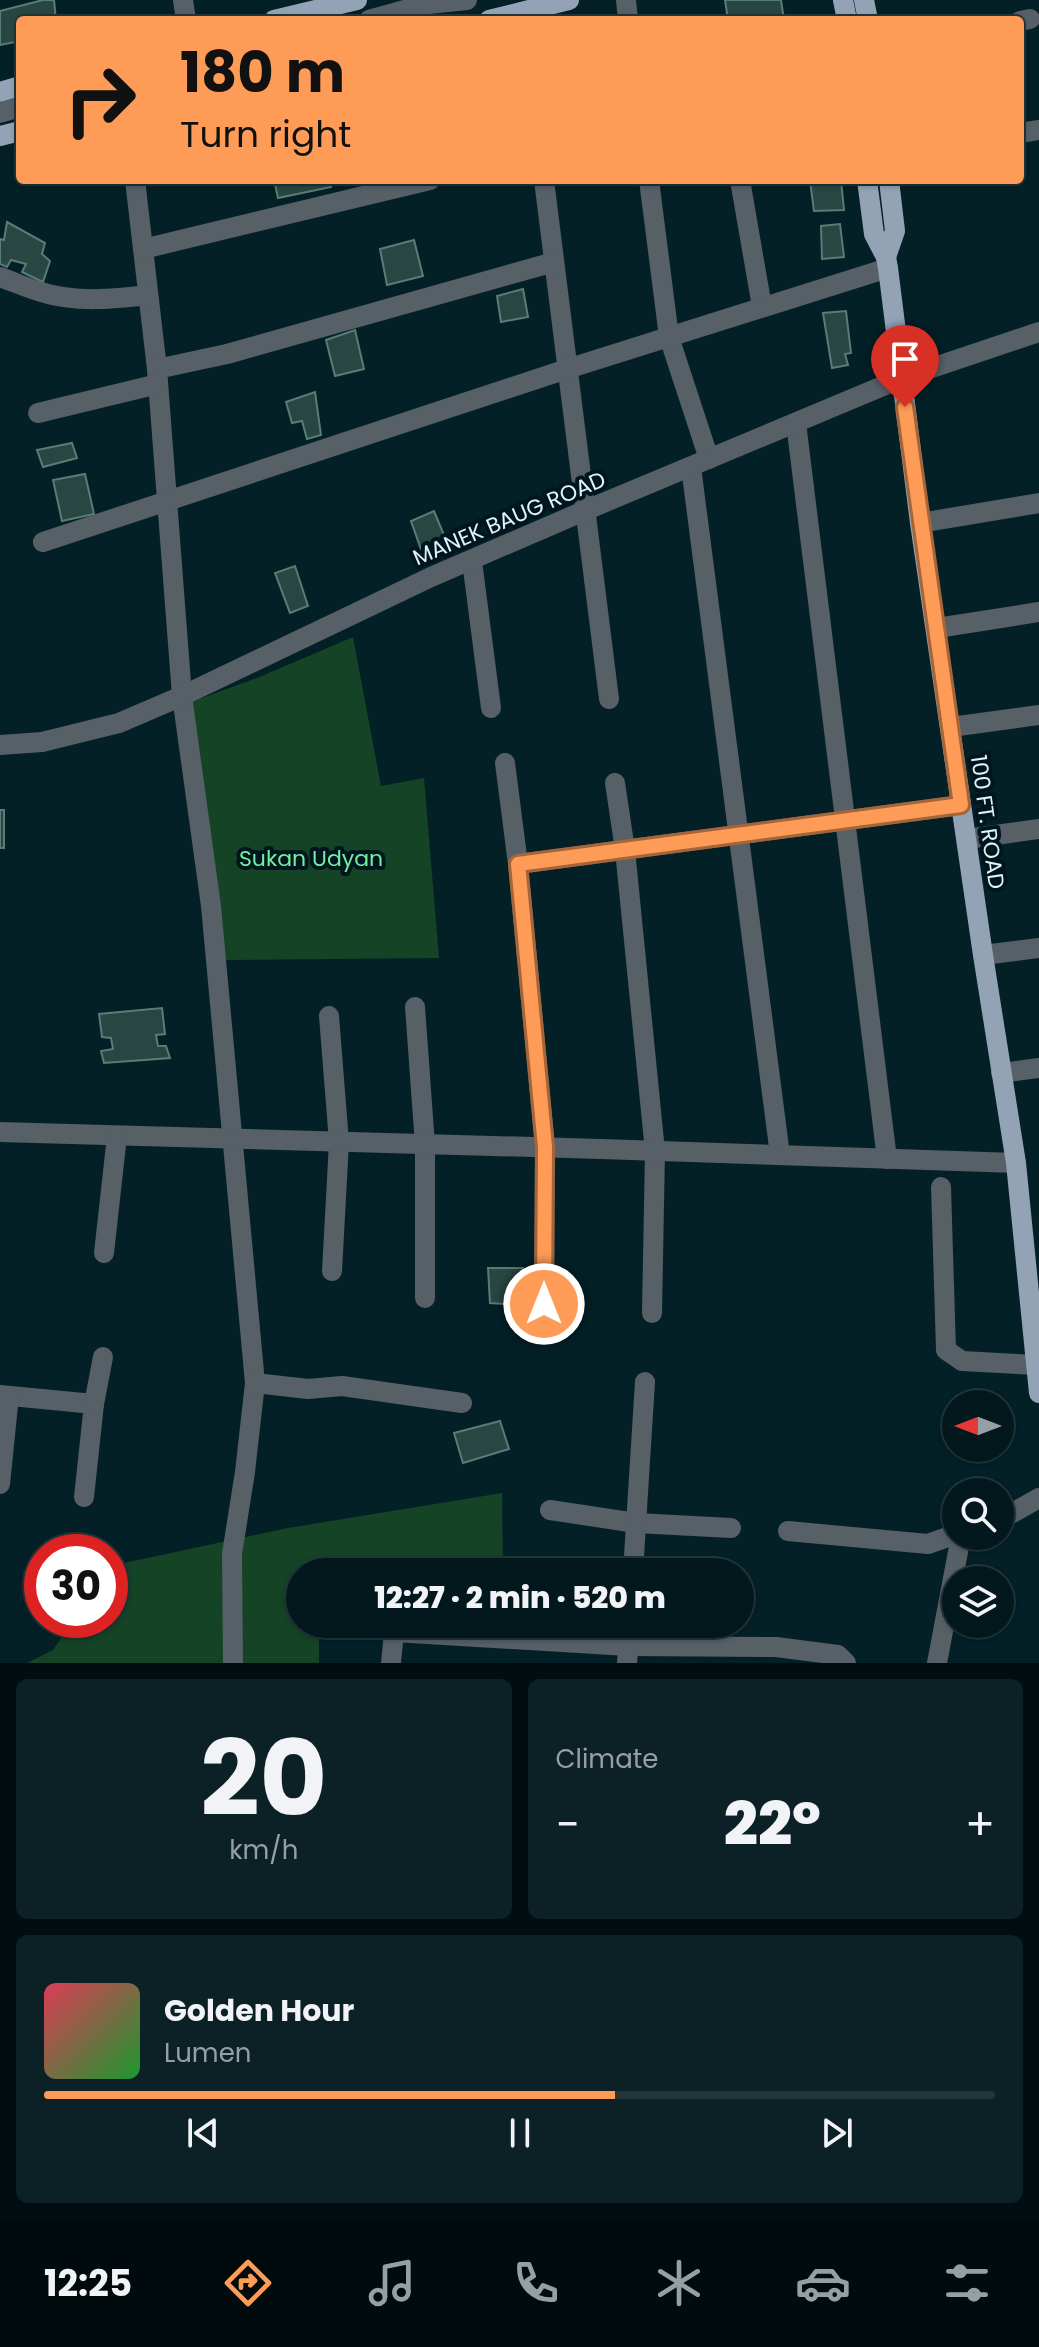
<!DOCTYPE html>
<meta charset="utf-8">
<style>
:root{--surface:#02181d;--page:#0c2126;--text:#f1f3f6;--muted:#96a0a4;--line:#23373b;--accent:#fe9c57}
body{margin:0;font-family:Poppins,sans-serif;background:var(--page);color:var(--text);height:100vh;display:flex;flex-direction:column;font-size:30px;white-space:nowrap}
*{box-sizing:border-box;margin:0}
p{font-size:26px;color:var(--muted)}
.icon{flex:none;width:44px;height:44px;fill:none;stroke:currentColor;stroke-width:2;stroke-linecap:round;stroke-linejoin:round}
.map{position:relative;height:1663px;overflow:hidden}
.drawer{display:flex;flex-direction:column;gap:16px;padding:16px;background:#010d10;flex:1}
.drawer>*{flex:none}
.hud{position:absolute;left:16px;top:16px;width:1008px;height:168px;border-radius:8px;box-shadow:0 2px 6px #0004,0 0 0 2px var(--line);background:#fe9c57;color:#111;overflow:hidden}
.needle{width:52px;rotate:270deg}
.buttons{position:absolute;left:942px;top:1390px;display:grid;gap:16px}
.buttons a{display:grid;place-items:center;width:72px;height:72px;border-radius:50%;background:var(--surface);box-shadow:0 2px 6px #0004,0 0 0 2px var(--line);font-size:40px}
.speed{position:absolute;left:24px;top:1534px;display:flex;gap:16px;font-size:40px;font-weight:700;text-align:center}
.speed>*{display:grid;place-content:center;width:104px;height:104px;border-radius:50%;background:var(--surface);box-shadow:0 2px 6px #0004,0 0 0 2px var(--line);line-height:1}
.speed .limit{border:12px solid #d22;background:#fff;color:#111}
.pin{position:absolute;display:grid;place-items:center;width:68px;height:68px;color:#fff;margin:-82px -34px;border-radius:50% 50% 50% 0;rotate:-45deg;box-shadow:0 0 8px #0007}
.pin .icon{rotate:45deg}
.me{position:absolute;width:88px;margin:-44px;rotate:0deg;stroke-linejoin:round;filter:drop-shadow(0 0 6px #0008)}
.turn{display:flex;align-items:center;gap:28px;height:168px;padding:0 32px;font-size:36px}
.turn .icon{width:104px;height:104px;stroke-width:2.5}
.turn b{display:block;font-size:56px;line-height:68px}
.big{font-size:60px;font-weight:800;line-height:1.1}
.drawer .tile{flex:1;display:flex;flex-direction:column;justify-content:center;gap:12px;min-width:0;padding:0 28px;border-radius:12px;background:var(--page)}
.drawer .dial{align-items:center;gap:0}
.dial b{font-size:104px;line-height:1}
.song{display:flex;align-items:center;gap:24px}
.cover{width:96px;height:96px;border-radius:12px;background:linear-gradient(135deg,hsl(350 70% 55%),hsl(130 70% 35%))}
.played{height:8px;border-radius:4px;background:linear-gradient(90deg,var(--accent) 60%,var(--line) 60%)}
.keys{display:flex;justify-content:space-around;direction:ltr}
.heat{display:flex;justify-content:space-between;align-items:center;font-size:44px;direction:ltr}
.drawer .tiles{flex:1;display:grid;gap:16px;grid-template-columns:1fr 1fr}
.tile:last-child{grid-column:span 2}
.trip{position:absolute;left:286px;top:1558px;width:468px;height:80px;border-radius:40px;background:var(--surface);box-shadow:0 2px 6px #0004,0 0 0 2px var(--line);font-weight:800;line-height:80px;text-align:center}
.dock{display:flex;height:128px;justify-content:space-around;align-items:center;background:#010a0c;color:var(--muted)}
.dock .icon{width:56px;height:56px}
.dock .current{color:var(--accent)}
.dock b{font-size:36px;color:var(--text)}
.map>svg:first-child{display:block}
</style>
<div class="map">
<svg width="1039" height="1663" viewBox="0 0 1039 1663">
<rect width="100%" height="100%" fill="#032027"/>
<!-- green -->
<g fill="#154326">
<polygon points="353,637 381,786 424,778 439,958 224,960 191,702 257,678"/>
<polygon points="502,1493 503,1572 416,1572 324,1562 318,1568 318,1572 300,1572 300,1624 319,1624 319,1663 27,1663 53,1650 73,1620 110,1620 110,1566 288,1528"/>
</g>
<!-- building -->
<g fill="#284743" stroke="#5b7b76" stroke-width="2">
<polygon points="43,0 54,0 56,20 20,20 20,41 0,45 0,11"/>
<polygon points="725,0 781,0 784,20 728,20"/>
<polygon points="274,180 329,180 331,187 278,198"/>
<polygon points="841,180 844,210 814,211 810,181"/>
<polygon points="7,222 45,243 42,254 50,261 43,282 22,272 26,264 11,260 7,267 0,264 0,239 4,240"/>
<polygon points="840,224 844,257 822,259 821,226"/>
<polygon points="414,240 423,276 387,285 380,249"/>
<polygon points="523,289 528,317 501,322 497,296"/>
<polygon points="846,311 851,353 845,354 848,365 832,368 823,313"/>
<polygon points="355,330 364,369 335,376 326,340"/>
<polygon points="315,392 321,435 307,439 302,421 292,423 286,402"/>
<polygon points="72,443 77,458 43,467 37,450"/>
<polygon points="85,474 94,514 62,521 53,480"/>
<polygon points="434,511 446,540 439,542 439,549 423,555 411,521"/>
<polygon points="295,566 308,606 290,613 275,573"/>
<rect x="0" y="810" width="4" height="38"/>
<polygon points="162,1008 165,1034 156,1035 158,1046 166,1046 170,1058 104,1063 101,1051 113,1049 111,1038 102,1037 99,1014"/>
<polygon points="488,1268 523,1268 523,1305 490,1303"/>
<polygon points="500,1421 509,1449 463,1463 454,1433"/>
</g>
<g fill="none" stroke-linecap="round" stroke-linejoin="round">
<!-- minor -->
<g stroke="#575f67" stroke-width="20">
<polyline points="183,0 186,20"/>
<polyline points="626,0 628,20"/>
<polyline points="429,4 467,0"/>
<polyline points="369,20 440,0"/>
<polyline points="1020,21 1030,19"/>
<polyline points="0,113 20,107"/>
<polyline points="1020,133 1039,130"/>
<polyline points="135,180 157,369 182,696 211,906 255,1383 245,1472 232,1554 233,1663"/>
<polyline points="544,180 609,699"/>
<polyline points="649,180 669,337 709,459"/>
<polyline points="740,180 762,307"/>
<polyline points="143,249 430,180"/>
<path d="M 0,277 C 14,282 27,288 41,292 C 75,303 114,299 148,295"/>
<polyline points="157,369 227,354 554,262"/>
<polyline points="38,413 158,384"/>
<polyline points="796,423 887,1159"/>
<polyline points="691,467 780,1155"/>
<polyline points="920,523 1039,503"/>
<polyline points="43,542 567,369 888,268"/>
<polyline points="472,561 491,708"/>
<polyline points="937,628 1039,612"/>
<polyline points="951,727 1039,715"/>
<polyline points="0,745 42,742 119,723 182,696 431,577 584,511 902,378 1039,332"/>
<polyline points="505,763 518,864 545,1147 544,1304"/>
<polyline points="615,783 625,850 655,1151 652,1313"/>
<polyline points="967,839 1039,829"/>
<polyline points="518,864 961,805"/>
<polyline points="983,955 1039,948"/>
<polyline points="415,1007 425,1145 425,1298"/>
<polyline points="329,1016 339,1142 332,1271"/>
<polyline points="1001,1073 1039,1068"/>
<polyline points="0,1132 601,1149 1016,1163"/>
<polyline points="941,1187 946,1350 962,1361 1036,1365"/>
<polyline points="104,1253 117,1136"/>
<polyline points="255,1383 308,1389 342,1386 462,1403"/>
<polyline points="0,1395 94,1404 84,1497"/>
<polyline points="94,1404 103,1357"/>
<polyline points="0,1484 9,1396"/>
<polyline points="550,1510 636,1523 731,1528"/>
<polyline points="1000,1520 1039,1498"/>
<polyline points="788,1531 928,1544 956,1534"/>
<polyline points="633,1572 645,1382"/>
<polyline points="391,1663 394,1632 628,1646 776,1647 838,1655 846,1663"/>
<polyline points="627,1663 630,1624"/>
<polyline points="937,1663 961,1536"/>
</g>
<!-- major -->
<g stroke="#93a3b5" stroke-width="20">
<polyline points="843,0 847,20"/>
<polyline points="864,0 868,20"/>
<polyline points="274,20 357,0"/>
<polyline points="489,20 569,0"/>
<polyline points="0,92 20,86"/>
<polyline points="0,136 20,131"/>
<polyline points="867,180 874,234 886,257 888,268 920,523 983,955 1016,1163 1039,1393"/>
<polyline points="886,257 895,231 889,180"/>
</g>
</g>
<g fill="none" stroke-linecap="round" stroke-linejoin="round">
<defs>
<polyline id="route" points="544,1304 545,1147 518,864 961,805 905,407"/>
</defs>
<!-- route casing -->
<use href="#route" stroke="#a56539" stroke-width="20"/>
<!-- route -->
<use href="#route" stroke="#fe9c57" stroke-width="14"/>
</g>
<g text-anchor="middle" stroke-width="8" stroke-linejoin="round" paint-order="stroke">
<!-- street labels -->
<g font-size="22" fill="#e3f4f9" stroke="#00161e">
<text transform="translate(509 518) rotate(-23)" y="8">MANEK BAUG ROAD</text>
<text transform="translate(988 822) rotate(82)" y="8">100 FT. ROAD</text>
</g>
<!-- park labels -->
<g font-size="22" fill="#75ed9e" stroke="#00161e">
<text x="311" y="866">Sukan Udyan</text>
</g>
</g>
</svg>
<div class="buttons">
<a><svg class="needle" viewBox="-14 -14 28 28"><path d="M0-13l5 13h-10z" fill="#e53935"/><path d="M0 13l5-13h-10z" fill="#96a0a4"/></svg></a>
<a><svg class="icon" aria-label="search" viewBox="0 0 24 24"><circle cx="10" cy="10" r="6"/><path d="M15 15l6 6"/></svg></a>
<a><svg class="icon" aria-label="layers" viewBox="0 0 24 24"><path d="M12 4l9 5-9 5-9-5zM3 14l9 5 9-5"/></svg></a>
</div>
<div class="speed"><div class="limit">30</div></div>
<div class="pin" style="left:905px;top:407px;background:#d93025"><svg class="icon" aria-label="arrive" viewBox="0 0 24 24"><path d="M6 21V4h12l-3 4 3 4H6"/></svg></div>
<svg class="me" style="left:544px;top:1304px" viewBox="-20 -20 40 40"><circle r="17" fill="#fe9c57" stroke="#fff" stroke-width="3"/><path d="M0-11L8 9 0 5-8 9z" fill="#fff"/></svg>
<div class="trip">12:27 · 2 min · 520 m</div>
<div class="hud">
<div class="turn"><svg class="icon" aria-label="right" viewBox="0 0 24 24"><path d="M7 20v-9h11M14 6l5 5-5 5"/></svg><div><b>180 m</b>Turn right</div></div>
</div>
</div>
<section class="drawer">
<div class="tiles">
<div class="tile dial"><b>20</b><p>km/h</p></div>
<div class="tile"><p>Climate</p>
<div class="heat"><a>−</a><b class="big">22°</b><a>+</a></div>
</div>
<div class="tile">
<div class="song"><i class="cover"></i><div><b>Golden Hour</b><p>Lumen</p></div></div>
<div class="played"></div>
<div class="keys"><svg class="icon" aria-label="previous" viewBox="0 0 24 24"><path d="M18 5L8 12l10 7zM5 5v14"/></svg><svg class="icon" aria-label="pause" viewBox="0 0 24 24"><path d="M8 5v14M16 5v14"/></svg><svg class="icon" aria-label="next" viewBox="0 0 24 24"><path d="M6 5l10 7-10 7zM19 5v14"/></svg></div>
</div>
</div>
</section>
<nav class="dock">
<b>12:25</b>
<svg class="icon current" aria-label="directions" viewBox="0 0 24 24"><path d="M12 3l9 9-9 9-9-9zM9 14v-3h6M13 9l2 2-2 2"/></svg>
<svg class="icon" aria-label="music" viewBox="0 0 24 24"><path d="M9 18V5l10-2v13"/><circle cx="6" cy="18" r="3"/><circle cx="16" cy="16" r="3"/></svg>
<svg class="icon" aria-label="phone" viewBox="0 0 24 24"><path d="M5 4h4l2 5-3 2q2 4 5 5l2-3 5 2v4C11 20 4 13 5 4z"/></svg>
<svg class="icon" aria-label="climate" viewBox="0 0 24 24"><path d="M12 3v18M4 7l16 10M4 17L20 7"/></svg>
<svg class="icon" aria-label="car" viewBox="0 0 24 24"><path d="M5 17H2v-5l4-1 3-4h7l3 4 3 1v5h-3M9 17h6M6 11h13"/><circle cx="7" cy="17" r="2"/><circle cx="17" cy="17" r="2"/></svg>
<svg class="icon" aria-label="filters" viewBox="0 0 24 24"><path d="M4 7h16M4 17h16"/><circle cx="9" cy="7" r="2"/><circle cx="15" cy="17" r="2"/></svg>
</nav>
